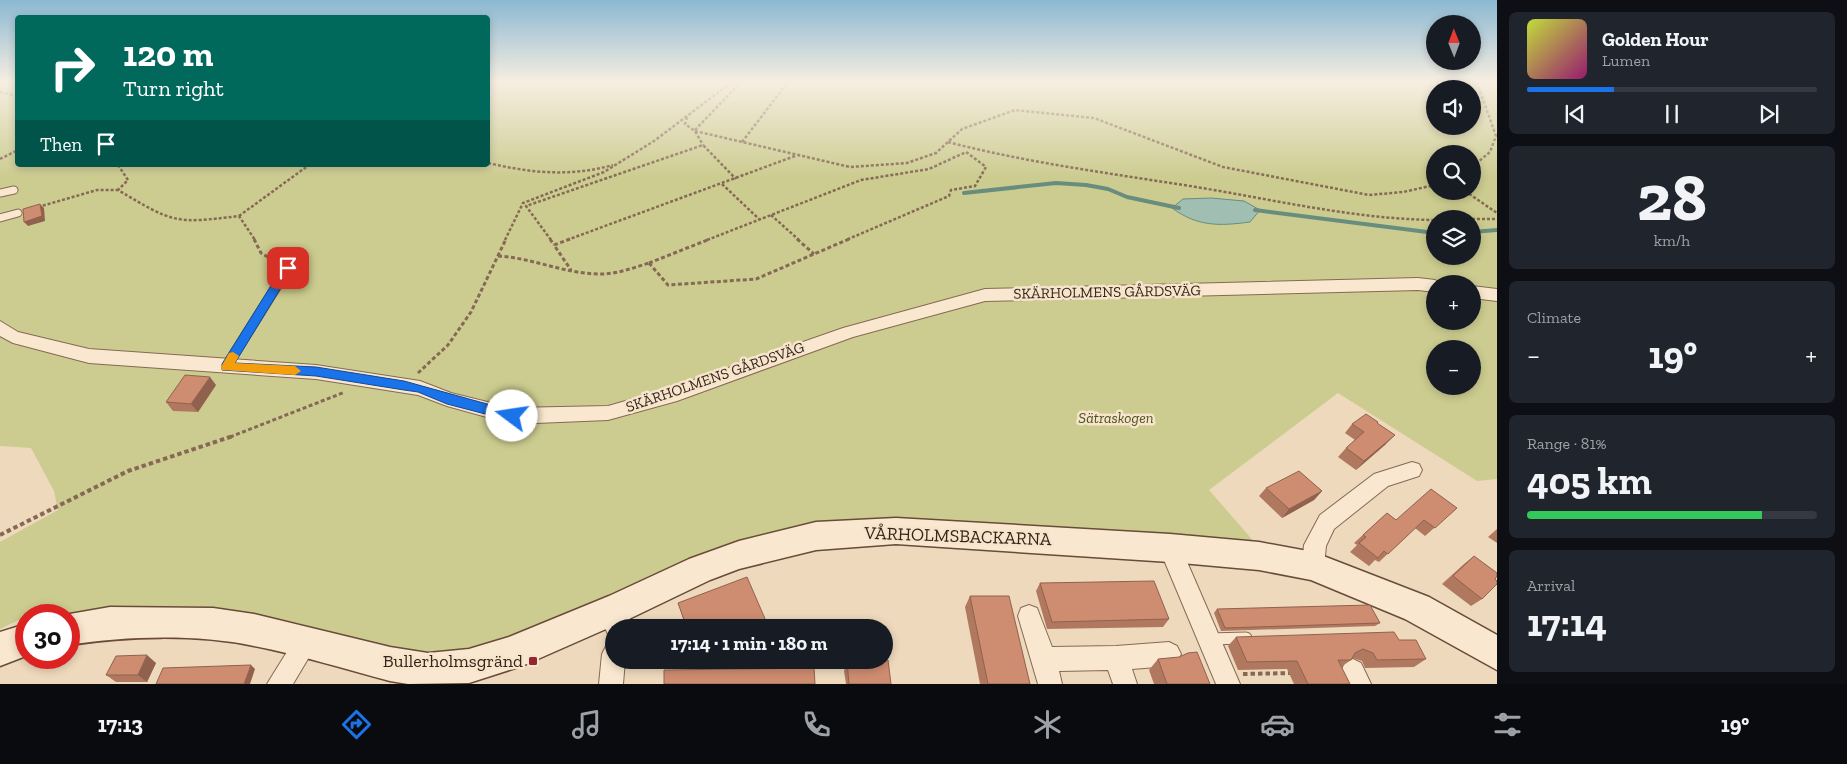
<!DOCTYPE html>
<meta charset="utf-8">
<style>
:root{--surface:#171b24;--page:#20242c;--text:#f1f3f6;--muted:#9ea1a6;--line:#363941;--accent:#1a73e8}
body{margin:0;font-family:"Zilla Slab",serif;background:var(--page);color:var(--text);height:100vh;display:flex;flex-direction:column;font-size:19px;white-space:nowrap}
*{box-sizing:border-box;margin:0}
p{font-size:16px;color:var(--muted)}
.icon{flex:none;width:28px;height:28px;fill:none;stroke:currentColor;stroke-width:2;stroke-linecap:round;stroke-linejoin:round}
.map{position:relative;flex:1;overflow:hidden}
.side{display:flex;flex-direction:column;gap:12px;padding:12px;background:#0d0f14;width:350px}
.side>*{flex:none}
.guide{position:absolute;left:15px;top:15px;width:475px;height:152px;border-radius:5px;box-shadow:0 2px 8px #0003;background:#00695c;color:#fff;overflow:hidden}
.needle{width:32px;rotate:359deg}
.tools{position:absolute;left:1426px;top:15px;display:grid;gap:10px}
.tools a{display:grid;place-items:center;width:55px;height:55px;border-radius:50%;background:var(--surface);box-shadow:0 2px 8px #0003;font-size:25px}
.speed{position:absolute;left:15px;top:604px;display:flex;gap:10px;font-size:25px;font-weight:700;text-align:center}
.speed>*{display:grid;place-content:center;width:65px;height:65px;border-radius:50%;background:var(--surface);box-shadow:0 2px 8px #0003;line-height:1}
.speed .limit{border:8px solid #d22;background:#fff;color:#111}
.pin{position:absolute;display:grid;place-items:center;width:42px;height:42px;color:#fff;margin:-21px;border-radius:10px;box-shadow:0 2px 8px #0006}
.me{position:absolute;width:55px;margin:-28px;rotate:284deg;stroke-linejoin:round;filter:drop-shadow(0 0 4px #0008)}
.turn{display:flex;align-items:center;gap:18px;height:105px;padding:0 25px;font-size:22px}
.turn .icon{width:65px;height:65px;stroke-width:2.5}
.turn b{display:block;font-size:35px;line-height:42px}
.then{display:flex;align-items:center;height:48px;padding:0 25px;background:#0003;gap:10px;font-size:19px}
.big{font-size:38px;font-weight:700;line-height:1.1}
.side .tile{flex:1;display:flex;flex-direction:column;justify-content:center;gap:8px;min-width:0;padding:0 18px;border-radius:8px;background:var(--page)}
.side .dial{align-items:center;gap:0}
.dial b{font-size:65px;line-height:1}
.song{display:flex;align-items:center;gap:15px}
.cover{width:60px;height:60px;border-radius:8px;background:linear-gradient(135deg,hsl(70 70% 55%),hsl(320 70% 35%))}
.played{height:5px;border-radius:2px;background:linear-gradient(90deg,var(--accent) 30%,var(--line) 30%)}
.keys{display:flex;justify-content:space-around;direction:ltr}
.heat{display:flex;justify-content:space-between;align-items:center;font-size:28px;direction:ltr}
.charge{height:8px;border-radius:4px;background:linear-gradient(90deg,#34c759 81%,var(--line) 0)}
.trip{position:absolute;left:605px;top:619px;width:288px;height:50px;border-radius:25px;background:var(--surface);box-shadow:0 2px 8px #0003;font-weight:700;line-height:50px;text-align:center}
.dock{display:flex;height:80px;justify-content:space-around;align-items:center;background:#090b0e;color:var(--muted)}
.dock .icon{width:35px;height:35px}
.dock .on{color:var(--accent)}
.dock b{font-size:22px;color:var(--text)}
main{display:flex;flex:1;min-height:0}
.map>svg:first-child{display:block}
</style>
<main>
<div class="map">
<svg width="1497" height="684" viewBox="0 0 1497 684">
<rect width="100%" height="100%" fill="#eed9bc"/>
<!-- green -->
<path fill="#cccc90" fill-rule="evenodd" d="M 0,82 L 17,82 L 18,165 L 488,165 L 488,82 L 1497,82 L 1497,479 L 1477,481 L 1338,393 L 1209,490 L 1257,545 L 817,527 L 483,651 L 409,654 L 302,624 L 261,615 L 224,610 L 182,608 L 139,608 L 66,615 L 33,613 L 0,629 L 0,542 L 58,510 L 54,491 L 31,448 L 0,446 ZM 1435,89 L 1472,89 L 1472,126 L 1435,126 ZM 1435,154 L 1472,154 L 1472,191 L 1435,191 ZM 1435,219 L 1472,219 L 1472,256 L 1435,256 ZM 1435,284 L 1472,284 L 1472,321 L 1435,321 ZM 1435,349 L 1472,349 L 1472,386 L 1435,386 Z"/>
<!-- water -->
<path fill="#a0bfb2" stroke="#688d7f" d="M 1211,198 L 1244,201 L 1260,210 L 1250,222 C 1220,226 1198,227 1172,208 L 1183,199 Z"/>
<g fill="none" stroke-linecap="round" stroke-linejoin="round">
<!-- stream -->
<g stroke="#688d7f" stroke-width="4">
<polyline points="964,193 1056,183 1086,185 1108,189 1127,197 1179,208"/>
<polyline points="1255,210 1435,233"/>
<polyline points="1472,232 1497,230"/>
</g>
<defs>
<g id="lane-far2">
<polyline points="0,193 14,190"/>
<polyline points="0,218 18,213"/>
</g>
<polyline id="lane-far1" points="226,367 288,268"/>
<polyline id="lane" points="1209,639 1246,638"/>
<g id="street">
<polygon points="1418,278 1435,280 1442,284 1435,284 1435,292 1418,290 985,301 853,337 677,401 608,420 512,424 447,406 418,395 316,379 89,363 13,343 0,336 0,321 18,332 89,349 316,365 420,381 451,393 512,408 608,406 668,389 843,328 985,289"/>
<polygon points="1472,286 1497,289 1497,301 1472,298"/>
<polygon points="1412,462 1419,464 1422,470 1419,476 1388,486 1334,529 1326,546 1324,566 1321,573 1313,576 1305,573 1302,566 1304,545 1320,515 1374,474"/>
<polygon points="1170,538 1178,541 1240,684 1216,684 1159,548 1162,541"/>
<polygon points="620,596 628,599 631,607 629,628 614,628 614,638 609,636 605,628 612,599"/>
<polygon points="1029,605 1037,608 1052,647 1116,646 1169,642 1177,646 1181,654 1177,662 1169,666 1132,669 1137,684 1113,684 1108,670 1059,671 1062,684 1038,684 1018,616 1021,608"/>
<polygon points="306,631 314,634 318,642 293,684 267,684 298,634"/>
<polygon points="614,642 614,660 625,660 623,684 599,684 602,654 606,646"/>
<polygon points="1353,659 1361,663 1371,684 1347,684 1341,671 1345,663"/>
</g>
<g id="secondary">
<path d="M 896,518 L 1170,534 L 1259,542 L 1313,552 L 1429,597 L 1497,635 L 1497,670 L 1405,619 L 1311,580 L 1259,570 L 1170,562 L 896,544 L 816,550 L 739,569 L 710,580 L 631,618 L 522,666 L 469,683 L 408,684 L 390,681 C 345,669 300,655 254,646 C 196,634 127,636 69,645 L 69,615 L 64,615 L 110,607 L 213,608 L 254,614 L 390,647 L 428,653 L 469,649 L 509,637 L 609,596 L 689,559 L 739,541 L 816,522 Z"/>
<polygon points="26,624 26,656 0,666 0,632"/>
</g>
</defs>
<!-- lane-far2 casing -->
<use href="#lane-far2" stroke="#866955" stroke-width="9"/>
<!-- lane-far1 casing -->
<use href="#lane-far1" stroke="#866955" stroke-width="11"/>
<!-- lane casing -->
<use href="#lane" stroke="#866955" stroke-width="13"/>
<!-- street casing -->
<use href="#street" stroke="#866955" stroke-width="2"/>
<!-- secondary casing -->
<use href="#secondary" stroke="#684b39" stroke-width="3"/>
<!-- path-far2 -->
<g stroke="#866955" stroke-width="2.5" stroke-dasharray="3 2" stroke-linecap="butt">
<polyline points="0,92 18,96"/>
<polyline points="687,117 685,124 695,131 703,145"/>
<polyline points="695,130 741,82"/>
<polyline points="695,131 850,167 907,163 936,153 962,129 1015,110 1094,118 1223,167 1369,195 1403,192 1435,185"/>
<polyline points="742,142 788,82"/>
<path d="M 948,142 C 1032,164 1117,174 1202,188 C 1280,201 1356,219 1435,220"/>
<polyline points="0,159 18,150"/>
<path d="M 488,163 C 531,173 570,177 613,165"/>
<path d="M 118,165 L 128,180 L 118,190 C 174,223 174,224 239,216 L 255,240"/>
<polyline points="1472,167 1490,152 1496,136 1477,82"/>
<polyline points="722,184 759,219"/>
<polyline points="1465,191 1497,213"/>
<polyline points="38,207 97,190 118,190"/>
<polyline points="771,215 799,240"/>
<polyline points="239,216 309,165"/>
<polyline points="1472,219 1497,219"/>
<polyline points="505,240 523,203 604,172 654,141 732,82"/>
<polyline points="551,240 526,206 703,145 736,179"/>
<polyline points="567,240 795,156"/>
<polyline points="707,240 861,180 929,169 966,152 986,167 975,186 951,190 949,196 846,240"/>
</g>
<!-- path-far1 -->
<g stroke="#866955" stroke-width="3" stroke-dasharray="4 2.5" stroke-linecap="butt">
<polyline points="254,239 261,253 278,263"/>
<polyline points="550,239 554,245"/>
<polyline points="570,239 554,245 571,270"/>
<polyline points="797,239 814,254"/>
<path d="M 498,256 C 533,258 565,274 600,274 C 617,274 633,268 649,263"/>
<polyline points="649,263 668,285 756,279 849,239"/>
<polyline points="649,263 710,239"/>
<polyline points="418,373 448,345 471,312 506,239"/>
<polyline points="230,437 345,392"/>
</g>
<!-- path -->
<g stroke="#866955" stroke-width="4" stroke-dasharray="4.5 3" stroke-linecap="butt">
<polyline points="0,535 128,471 233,436"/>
<polyline points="1243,674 1292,673"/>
</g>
<!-- lane-far2 -->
<use href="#lane-far2" stroke="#f9e8cf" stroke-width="7"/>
<!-- lane-far1 -->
<use href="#lane-far1" stroke="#f9e8cf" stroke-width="9"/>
<!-- lane -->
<use href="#lane" stroke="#f9e8cf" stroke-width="11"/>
<!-- street -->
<use href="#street" fill="#f9e8cf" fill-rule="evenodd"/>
<!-- secondary -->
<use href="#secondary" fill="#f9e8cf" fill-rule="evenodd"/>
</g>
<!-- wall -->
<g fill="#b17860">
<polygon points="216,385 198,412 173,411 166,402"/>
<polygon points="1377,423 1386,444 1356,470 1338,457 1346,448 1355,440 1345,433 1352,424"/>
<polygon points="1266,488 1322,491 1314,500 1282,518 1259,496"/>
<polygon points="1457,508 1425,536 1415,528 1379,562 1375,560 1369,566 1350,552 1357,545 1354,543 1387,513 1396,520"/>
<polygon points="1497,529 1497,543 1488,537"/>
<polygon points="1474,556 1482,599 1471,606 1442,584 1464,564"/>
<polygon points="1040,583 1169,619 1163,627 1047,629 1036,591"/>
<polygon points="970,596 1030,684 980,684 965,607"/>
<polygon points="678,603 769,628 686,628 679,606"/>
<polygon points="1217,609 1380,623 1375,626 1221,631 1214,613"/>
<polygon points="1236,637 1399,640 1426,659 1414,667 1365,668 1362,661 1353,658 1351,660 1341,667 1350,684 1294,684 1287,669 1238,670 1228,646"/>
<polygon points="1158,659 1210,684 1154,684 1149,670"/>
<polygon points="847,661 891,684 846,684 844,671"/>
<polygon points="156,663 147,682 116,682 106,675"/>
</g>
<!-- shaded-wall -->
<g fill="#90624e">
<polygon points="40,204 44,208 45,221 28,226 24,222"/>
<polygon points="210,377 216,385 198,412 191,404"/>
<polygon points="1395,435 1386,444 1356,470 1364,461"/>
<polygon points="1322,491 1314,500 1282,518 1289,509"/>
<polygon points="147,655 156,663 147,682 138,675"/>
<polygon points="251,665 255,669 250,684 244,684"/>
</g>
<!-- building -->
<g fill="#ce8c70" stroke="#90624e">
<polygon points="40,204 42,216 24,222 23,209"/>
<polygon points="185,375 210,377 191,404 166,402"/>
<polygon points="1366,414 1378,422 1377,423 1395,435 1364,461 1346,448 1364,432 1352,424"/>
<polygon points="1299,471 1322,491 1289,509 1266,488"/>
<polygon points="1431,489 1457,508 1435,528 1424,520 1388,554 1384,551 1378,558 1359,543 1366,537 1363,535 1387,513 1396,520"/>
<polygon points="1474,556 1497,573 1497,576 1495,579 1497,581 1497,584 1482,599 1453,576"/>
<polygon points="747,577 769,628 687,628 678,603"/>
<polygon points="1154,581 1169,619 1052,622 1040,583"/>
<polygon points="970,596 1009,596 1030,684 988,684"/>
<polygon points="1370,605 1380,623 1225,628 1217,609"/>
<polygon points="1394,632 1399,640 1416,640 1426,659 1377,660 1373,653 1363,649 1355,653 1351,660 1338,660 1350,684 1308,684 1297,661 1247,662 1236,637"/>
<polygon points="1197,652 1210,684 1167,684 1158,659 1179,657 1188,653"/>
<polygon points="147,655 138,675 106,675 116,656"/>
<polygon points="888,660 891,684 849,684 847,661"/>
<polygon points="251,665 244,684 156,684 163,668"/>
<polygon points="814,668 815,684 664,684 664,670"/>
</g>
<!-- sky -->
<linearGradient id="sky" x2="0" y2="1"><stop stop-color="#8bb8d2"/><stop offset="0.46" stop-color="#f7eee1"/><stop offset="1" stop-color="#f7eee1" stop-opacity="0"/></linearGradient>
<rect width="1497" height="178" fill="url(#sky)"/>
<!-- route -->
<polygon fill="#1a73e8" stroke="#114b97" points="288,264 293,268 235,363 316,367 404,381 516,412 518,416 516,419 512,421 447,404 418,392 404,390 316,376 222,370 222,364 284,265"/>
<!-- slow -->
<polygon fill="#f59e0b" points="233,352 239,356 235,363 295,366 301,371 295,375 222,370 221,367 229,353"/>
<!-- markers -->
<rect fill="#962432" stroke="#f6e5cb" stroke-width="2" x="528" y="656" width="10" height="10" rx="2.5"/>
<g text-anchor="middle" stroke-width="5" stroke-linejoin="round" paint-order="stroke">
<!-- street labels -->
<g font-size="15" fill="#35241b" stroke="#f6e5cb">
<text transform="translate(1107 292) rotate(-1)" y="5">SKÄRHOLMENS GÅRDSVÄG</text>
<text transform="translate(715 377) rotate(-19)" y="5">SKÄRHOLMENS GÅRDSVÄG</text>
</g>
<!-- park labels -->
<g font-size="15" font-style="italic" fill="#4b5221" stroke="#f6e5cb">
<text x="1116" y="423">Sätraskogen</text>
</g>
<!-- near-street labels -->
<g font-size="18" fill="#35241b" stroke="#f6e5cb">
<text transform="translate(958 536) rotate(2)" y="6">VÅRHOLMSBACKARNA</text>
</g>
<!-- near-poi labels -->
<g font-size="18" fill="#35241b" stroke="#f6e5cb" text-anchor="end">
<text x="523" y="667">Bullerholmsgränd</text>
</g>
</g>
</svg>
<div class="tools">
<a><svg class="needle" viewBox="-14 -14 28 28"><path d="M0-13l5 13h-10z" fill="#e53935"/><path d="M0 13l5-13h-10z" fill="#9ea1a6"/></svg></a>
<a><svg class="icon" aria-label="sound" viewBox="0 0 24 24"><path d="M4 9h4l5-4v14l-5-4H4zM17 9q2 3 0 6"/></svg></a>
<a><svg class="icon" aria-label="search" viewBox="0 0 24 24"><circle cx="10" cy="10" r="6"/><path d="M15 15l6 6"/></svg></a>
<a><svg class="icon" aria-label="layers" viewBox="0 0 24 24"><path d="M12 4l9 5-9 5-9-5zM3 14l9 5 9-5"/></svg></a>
<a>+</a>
<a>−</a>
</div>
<div class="speed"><div class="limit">30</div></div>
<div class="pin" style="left:288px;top:268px;background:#d93025"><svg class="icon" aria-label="arrive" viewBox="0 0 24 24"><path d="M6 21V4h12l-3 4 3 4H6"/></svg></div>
<svg class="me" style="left:512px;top:416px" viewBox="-20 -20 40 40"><circle r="19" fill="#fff"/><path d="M0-13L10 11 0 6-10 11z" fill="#1a73e8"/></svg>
<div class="trip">17:14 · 1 min · 180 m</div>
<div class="guide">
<div class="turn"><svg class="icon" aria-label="right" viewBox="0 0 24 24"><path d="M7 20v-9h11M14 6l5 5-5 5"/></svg><div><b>120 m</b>Turn right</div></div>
<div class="then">Then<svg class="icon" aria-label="arrive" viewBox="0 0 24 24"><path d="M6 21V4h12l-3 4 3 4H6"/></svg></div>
</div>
</div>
<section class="side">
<div class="tile">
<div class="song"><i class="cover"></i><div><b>Golden Hour</b><p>Lumen</p></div></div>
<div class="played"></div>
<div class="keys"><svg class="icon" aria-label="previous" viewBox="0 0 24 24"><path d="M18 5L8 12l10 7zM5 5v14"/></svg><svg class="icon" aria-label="pause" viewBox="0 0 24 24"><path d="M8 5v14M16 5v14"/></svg><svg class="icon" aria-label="next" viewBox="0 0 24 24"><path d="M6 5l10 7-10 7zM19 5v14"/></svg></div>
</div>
<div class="tile dial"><b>28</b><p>km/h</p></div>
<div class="tile"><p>Climate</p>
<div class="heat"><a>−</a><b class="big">19°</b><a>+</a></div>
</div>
<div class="tile"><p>Range · 81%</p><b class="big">405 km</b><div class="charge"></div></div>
<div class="tile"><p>Arrival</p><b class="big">17:14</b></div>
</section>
</main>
<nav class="dock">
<b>17:13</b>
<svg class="icon on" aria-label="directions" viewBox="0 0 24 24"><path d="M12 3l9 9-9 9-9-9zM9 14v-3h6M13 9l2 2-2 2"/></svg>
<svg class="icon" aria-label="music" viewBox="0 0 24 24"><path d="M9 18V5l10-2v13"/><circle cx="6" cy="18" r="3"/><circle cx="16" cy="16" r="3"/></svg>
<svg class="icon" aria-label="phone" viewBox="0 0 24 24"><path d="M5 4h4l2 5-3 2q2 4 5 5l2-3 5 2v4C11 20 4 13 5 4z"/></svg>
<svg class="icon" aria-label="climate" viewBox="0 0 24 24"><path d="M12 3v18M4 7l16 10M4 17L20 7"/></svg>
<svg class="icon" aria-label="car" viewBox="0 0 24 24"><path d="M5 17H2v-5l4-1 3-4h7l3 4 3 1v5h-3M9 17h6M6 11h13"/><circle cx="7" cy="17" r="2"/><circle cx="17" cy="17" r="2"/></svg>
<svg class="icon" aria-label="filters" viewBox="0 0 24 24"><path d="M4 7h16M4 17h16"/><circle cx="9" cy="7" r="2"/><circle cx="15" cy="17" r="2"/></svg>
<b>19°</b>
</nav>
